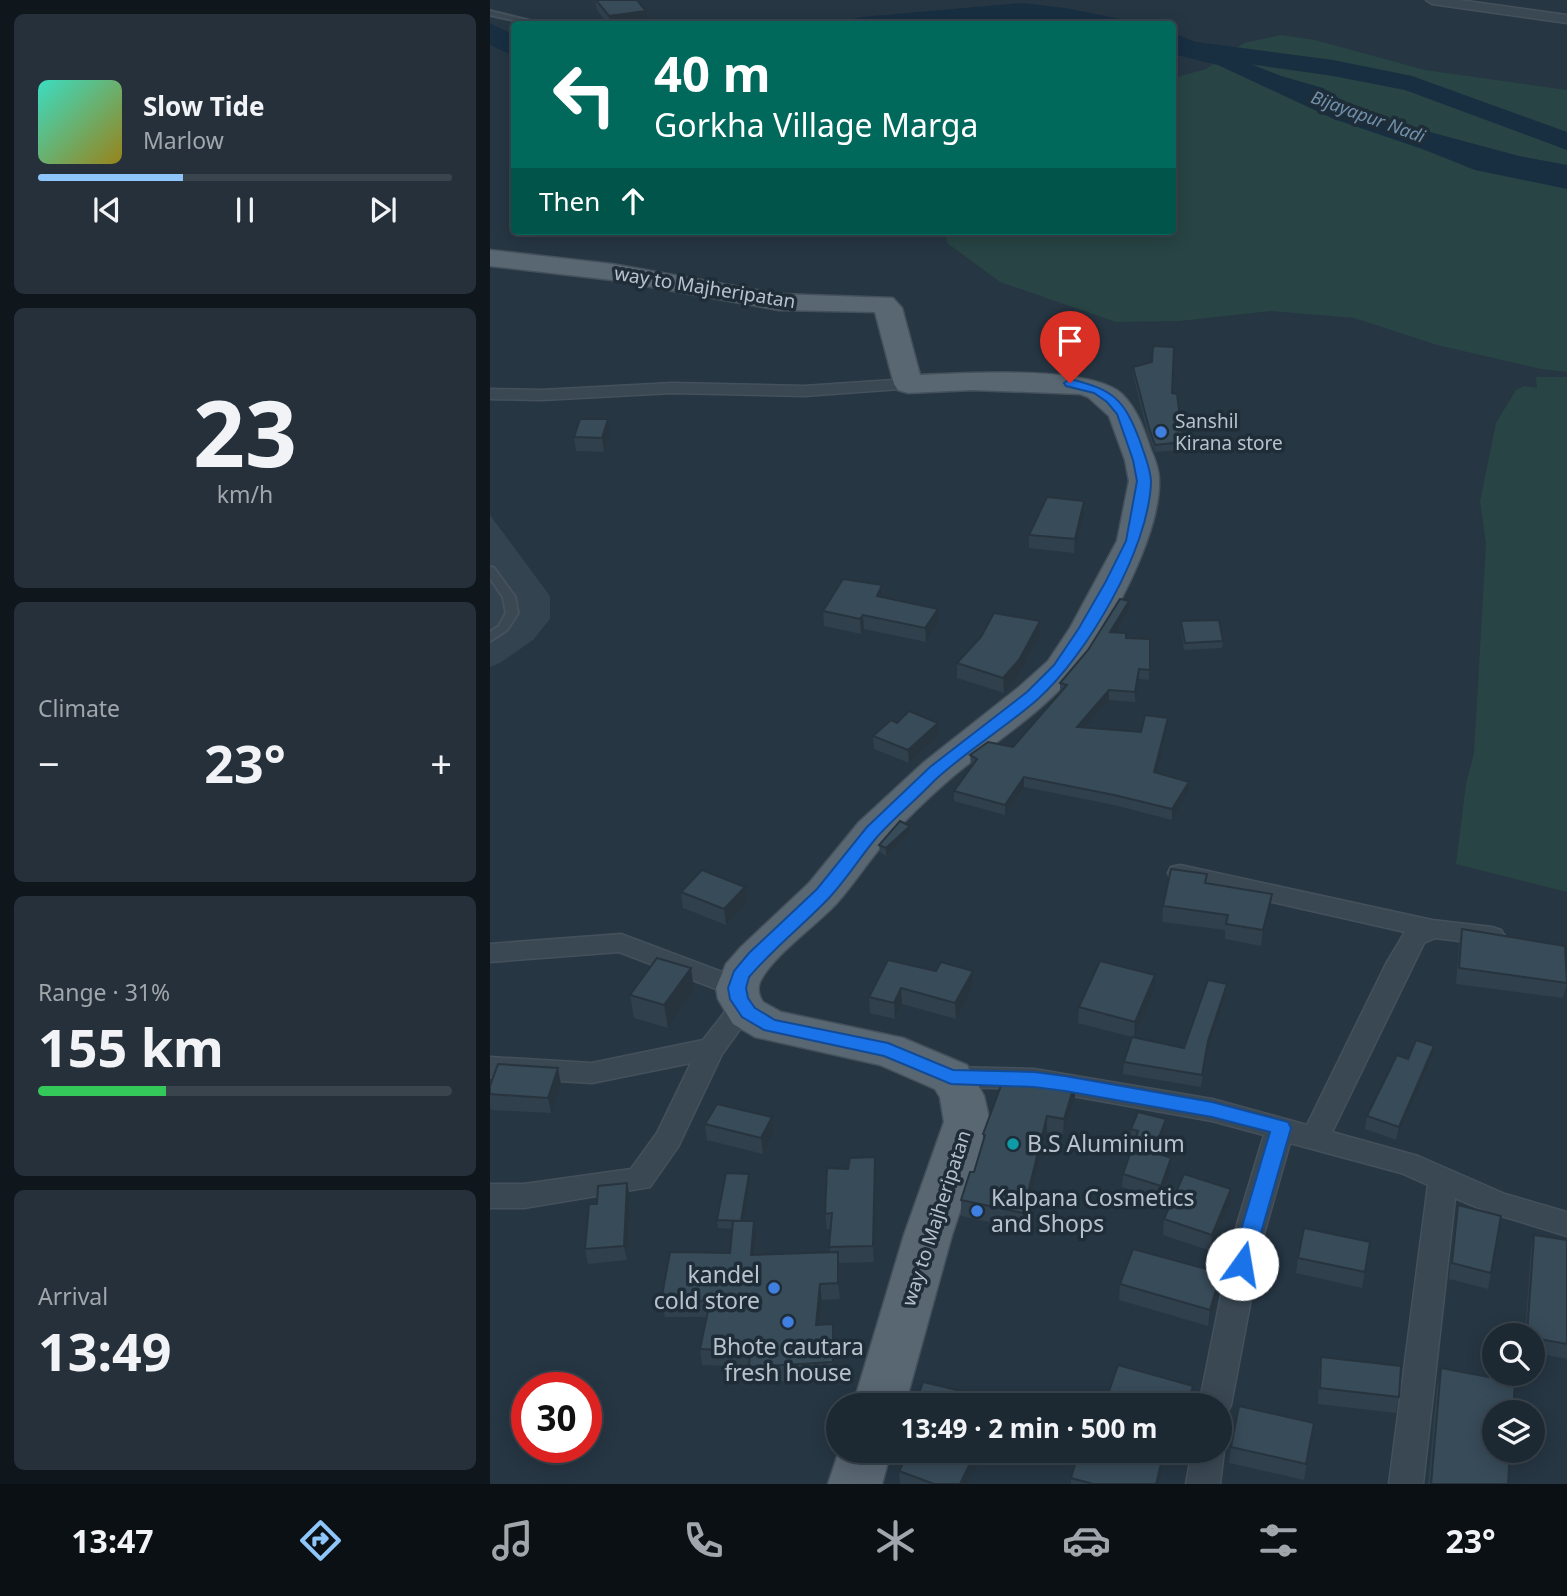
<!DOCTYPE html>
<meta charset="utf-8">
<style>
:root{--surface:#1c2832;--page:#25303a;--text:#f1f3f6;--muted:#a0a6ac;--line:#3a444d;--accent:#8ec6fb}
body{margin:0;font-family:"Noto Sans",sans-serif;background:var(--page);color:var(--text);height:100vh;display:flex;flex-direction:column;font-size:26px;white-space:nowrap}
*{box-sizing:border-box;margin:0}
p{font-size:23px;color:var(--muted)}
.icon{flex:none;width:38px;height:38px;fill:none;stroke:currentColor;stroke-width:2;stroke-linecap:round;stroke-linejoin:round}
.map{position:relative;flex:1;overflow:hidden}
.sheet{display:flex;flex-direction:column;gap:14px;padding:14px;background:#0f161c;width:490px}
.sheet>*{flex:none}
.top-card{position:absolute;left:21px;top:21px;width:665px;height:214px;border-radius:7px;box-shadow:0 4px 18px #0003,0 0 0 2px var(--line);background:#00695c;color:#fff;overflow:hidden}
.controls{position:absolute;left:992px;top:1323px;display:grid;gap:14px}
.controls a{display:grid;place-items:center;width:63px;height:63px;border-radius:50%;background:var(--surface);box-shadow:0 4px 18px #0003,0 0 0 2px var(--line);font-size:35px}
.speed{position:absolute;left:21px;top:1372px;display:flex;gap:14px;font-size:35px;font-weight:700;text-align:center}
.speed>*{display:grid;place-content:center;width:91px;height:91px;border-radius:50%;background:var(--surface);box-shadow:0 4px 18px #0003,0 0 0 2px var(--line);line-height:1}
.speed .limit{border:10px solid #d22;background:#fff;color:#111}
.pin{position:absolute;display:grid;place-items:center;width:60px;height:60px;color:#fff;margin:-72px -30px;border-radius:50% 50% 50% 0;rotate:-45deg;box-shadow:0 0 7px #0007}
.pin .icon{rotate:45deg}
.me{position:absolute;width:77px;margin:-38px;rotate:13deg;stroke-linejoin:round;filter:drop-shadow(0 0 5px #0008)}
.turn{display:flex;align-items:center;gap:24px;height:147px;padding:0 28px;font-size:32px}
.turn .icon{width:91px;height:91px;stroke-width:2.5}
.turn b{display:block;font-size:49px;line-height:60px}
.then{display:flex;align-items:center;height:66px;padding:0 28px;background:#0003;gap:14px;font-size:26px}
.big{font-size:52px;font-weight:700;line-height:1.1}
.sheet .tile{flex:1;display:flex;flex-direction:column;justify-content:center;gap:10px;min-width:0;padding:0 24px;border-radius:10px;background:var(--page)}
.sheet .dial{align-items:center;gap:0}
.dial b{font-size:91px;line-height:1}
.song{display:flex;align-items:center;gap:21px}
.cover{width:84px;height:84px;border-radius:10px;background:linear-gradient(135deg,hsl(170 70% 55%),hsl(50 70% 35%))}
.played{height:7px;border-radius:4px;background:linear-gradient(90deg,var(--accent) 35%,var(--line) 35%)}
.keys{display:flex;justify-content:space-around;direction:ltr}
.heat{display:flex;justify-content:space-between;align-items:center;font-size:38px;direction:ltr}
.charge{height:10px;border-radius:5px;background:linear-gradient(90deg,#34c759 31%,var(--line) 0)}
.trip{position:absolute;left:336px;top:1393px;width:406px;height:70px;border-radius:35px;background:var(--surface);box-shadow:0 4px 18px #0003,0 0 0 2px var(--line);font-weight:700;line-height:70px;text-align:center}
.tabs{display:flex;height:112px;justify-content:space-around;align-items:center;background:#0b1014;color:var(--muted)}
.tabs .icon{width:49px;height:49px}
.tabs .on{color:var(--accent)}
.tabs b{font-size:32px;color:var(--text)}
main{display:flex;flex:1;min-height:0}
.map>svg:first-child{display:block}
</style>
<main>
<section class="sheet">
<div class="tile">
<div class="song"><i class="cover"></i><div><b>Slow Tide</b><p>Marlow</p></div></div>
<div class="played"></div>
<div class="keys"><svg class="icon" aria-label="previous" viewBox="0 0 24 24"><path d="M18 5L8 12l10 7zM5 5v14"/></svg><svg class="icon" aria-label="pause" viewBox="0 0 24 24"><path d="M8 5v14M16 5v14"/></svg><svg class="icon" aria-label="next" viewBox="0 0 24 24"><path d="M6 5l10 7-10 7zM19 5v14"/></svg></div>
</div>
<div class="tile dial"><b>23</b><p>km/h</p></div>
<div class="tile"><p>Climate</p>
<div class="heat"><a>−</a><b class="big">23°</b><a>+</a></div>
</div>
<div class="tile"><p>Range · 31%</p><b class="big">155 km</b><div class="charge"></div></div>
<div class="tile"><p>Arrival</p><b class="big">13:49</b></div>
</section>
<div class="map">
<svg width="1077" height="1484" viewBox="0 0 1077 1484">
<rect width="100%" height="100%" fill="#263643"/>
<!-- airport -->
<polygon fill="#344350" points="0,515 60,596 60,619 43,640 10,663 0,667"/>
<!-- green -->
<g fill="#284444">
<polygon points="791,35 825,40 935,70 1077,90 1077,372 1051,369 947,345 864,318 781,311 690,321 626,322 510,282 457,243 456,231 682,231 683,78 716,69 754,43"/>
<polygon points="1046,377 1077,377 1077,892 966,864 976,784 984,753 996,544 990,501 1006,423 1026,390 1034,386 1047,388"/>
</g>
<!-- water -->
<g fill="#182f42">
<polygon points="532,3 575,8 656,24 553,24 501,20 472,24 337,24 372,17"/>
<polygon points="0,23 24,35 24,56 0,45"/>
<polygon points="683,33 791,76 833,88 855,102 899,121 1029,156 1077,165 1077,189 985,170 935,150 844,119 728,65 683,54"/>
</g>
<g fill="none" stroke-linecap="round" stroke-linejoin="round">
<!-- river -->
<polygon fill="#182f42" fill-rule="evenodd" points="692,40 843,60 922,76 1077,132 1077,150 915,90 843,76 683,53 682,43"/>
<defs>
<g id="service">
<polygon points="0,11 49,23 50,24 40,24 0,15"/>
<polygon points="0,567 4,568 25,597 28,613 17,630 0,641 0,632 9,626 16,613 13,597 0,578"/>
</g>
<g id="minor">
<polygon points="936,0 969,0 1077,15 1077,23 942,4"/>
<polygon points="418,379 424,380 427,384 424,388 314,396 182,393 52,400 0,399 0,389 52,390 182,383 314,386"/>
<polygon points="690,865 942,920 1002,927 1011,930 1015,936 1011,942 1002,945 945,938 934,943 842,1132 928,1156 1015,1194 1077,1212 1077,1236 998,1212 965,1198 933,1484 899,1484 938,1185 911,1173 800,1143 772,1241 741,1405 736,1415 730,1417 730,1405 709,1405 742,1241 774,1135 722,1121 544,1089 461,1087 451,1084 447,1077 451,1070 461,1067 544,1069 722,1099 817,1125 897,962 915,932 681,879 678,873 681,867"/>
<polygon points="131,934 256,981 260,988 256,995 247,997 129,952 0,962 0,944"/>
<polygon points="254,996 263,999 267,1006 232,1054 188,1147 160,1187 34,1208 0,1208 0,1184 34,1184 141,1169 167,1133 201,1063 102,1083 0,1077 0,1057 102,1063 213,1040 245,999"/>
<polygon points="730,1441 734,1451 730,1484 696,1484 702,1451 730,1451"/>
</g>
<g id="primary">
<path d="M 0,250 L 122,264 L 289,294 L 403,298 L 412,308 L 430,375 C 474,373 600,365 632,394 C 648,410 654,430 661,450 C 665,459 669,470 669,480 C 671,534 617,635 582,676 C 548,716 501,744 461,778 C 439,797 416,819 396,841 C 379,860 365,883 347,903 C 328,924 280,958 270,982 C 267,989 269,996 273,1002 L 291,1012 L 413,1038 L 477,1065 L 494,1096 L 500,1122 L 462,1235 L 415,1405 L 363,1405 L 414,1235 L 454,1122 L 450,1097 L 445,1089 L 390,1065 L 265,1037 L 243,1024 L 228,999 L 226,988 L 236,964 L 251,947 L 319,883 L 369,822 L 433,763 L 529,687 L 558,661 L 580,628 L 627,541 L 639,481 L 635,460 L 619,416 L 598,397 L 590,394 L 483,390 L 418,393 L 408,390 L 404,384 L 385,312 L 289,310 L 122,280 L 0,266 Z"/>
<polygon points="349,1451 401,1451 392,1484 338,1484"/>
</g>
</defs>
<!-- service casing -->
<use href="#service" stroke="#44515c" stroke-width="4"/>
<!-- minor casing -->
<use href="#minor" stroke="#44515c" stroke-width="3"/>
<!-- primary casing -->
<use href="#primary" stroke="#44515c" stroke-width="3"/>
<!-- service -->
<use href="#service" fill="#3a4853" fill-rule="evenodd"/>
<!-- minor -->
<use href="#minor" fill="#3a4853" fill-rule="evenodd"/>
<!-- primary -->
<use href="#primary" fill="#596773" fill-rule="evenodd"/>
</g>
<!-- wall -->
<g fill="#30404d">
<polygon points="105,0 158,21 138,24 118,24 107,10"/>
<polygon points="643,367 682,393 693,442 692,450 665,452 658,435 643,374"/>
<polygon points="118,419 120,433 114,452 86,451 84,437"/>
<polygon points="594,515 584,553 539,548 539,535"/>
<polygon points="392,585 393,597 449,623 436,642 374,629 371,634 334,626 333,611"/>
<polygon points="639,601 639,610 626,632 636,638 660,639 659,680 649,679 645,702 619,700 594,728 651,732 677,728 666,773 698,792 682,820 624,805 534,787 515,815 464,801 464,791 482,766 481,765 480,755 523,747 570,692 570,683"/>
<polygon points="691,621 733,641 732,648 694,650 691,628"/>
<polygon points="550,635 529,675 514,693 467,678 467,663"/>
<polygon points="407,723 448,736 419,763 384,749 383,736"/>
<polygon points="420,833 396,856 390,852 389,845"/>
<polygon points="716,883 782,894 780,910 771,946 735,939 735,930 672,922 673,906"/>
<polygon points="191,892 257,903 236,925 193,908"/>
<polygon points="972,929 1077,983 1073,998 966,984 969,945"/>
<polygon points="398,960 483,986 466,1019 412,1004 405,1019 380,1013 379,997"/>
<polygon points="201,968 204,991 178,1028 144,1018 140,995"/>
<polygon points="737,984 736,996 717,1053 711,1087 633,1074 634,1062 642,1037 588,1023 589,1007 664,991 644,1038 694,1048"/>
<polygon points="942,1058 906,1140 875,1129 877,1116 918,1059"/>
<polygon points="585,1083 585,1099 573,1135 557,1132 533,1229 471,1216 471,1200 484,1172 493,1142 493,1134"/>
<polygon points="71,1084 61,1113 1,1110 0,1105 0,1086"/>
<polygon points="282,1117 284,1133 273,1154 217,1140 215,1124"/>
<polygon points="676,1119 675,1133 667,1153 680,1172 670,1200 632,1187 633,1174 644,1144 640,1143 641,1129"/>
<polygon points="386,1173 384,1262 349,1263 350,1299 332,1300 329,1325 343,1324 345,1340 344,1378 262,1383 259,1367 212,1365 210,1349 216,1317 175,1317 171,1301 240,1253 242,1229 228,1228 227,1220 260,1182 253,1221 266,1237 265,1255 340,1252 341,1229 337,1229 335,1214"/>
<polygon points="137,1183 140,1197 137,1260 98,1264 95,1249 107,1204"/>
<polygon points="741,1189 740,1205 721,1251 673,1235 674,1219"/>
<polygon points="968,1205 1001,1273 998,1289 959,1279 965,1221"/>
<polygon points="1044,1235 1077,1240 1077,1359 1043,1352 1043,1335 1035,1335 1041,1249"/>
<polygon points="880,1242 872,1288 806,1273 808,1258"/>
<polygon points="731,1273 730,1289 718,1326 629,1300 630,1284"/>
<polygon points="831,1357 909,1397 906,1413 828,1404 829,1372"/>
<polygon points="951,1368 1018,1484 938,1484 947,1387"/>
<polygon points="824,1423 814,1480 739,1463 741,1447"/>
<polygon points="492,1455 478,1484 410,1484 409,1471"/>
<polygon points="671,1475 669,1484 581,1484 581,1478"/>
</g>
<!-- shaded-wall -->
<g fill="#27343e">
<polygon points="156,11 158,21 138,24 120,24 119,16"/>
<polygon points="118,419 120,433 114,452 112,438"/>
<polygon points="594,501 594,515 584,553 585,539"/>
<polygon points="392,585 393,600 387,596"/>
<polygon points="639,601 639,610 620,642 620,632"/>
<polygon points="448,609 449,623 436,642 435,628"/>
<polygon points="373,615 374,629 371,634 370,619"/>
<polygon points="550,621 550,635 529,675 514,693 513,678"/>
<polygon points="649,669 649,679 645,702 645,692"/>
<polygon points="619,690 619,700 586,737 587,727"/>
<polygon points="678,718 677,728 664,783 664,772"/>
<polygon points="448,723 448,736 419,763 418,750"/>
<polygon points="534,777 534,787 515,815 515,805"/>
<polygon points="699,782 698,792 682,820 682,809"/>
<polygon points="420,826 420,833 396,856 396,848"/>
<polygon points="255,887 257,903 236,925 234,909"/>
<polygon points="782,894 780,910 771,946 773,930"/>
<polygon points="201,968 204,991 178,1028 174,1005"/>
<polygon points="483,971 483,986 466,1019 465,1003"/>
<polygon points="665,975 664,991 644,1038 645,1022"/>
<polygon points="737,984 736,996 717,1053 711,1087 718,1041"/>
<polygon points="411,988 412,1004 405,1019 404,1003"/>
<polygon points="944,1046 942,1058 906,1140 909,1127"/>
<polygon points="68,1068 71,1084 61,1113 58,1098"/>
<polygon points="585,1083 585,1099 573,1135 574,1119"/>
<polygon points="557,1116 557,1132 533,1229 533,1213"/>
<polygon points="282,1117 284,1133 273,1154 271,1138"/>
<polygon points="676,1119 675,1133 663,1165 663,1152"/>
<polygon points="385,1157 386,1173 384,1262 383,1246"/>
<polygon points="681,1158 680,1172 670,1200 671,1186"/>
<polygon points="259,1174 260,1182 252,1229 251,1221"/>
<polygon points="137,1183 140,1197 137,1260 134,1246"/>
<polygon points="741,1189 740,1205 721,1251 722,1235"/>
<polygon points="264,1221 266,1237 263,1272 261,1255"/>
<polygon points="348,1252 349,1268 350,1299 348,1283"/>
<polygon points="731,1273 730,1289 718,1326 720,1310"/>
<polygon points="330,1284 332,1300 327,1341 326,1325"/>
<polygon points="343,1324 345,1340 344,1378 343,1362"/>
<polygon points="703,1386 701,1405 697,1405"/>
<polygon points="486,1451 494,1451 478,1484 470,1484"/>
<polygon points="672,1460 671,1475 669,1484 666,1484"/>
</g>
<!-- building -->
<g fill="#384b59" stroke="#27343e" stroke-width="2">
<polygon points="106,0 147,0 156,11 119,16"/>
<polygon points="663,346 684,347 682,393 687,394 693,442 665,445 659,428 643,367 662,362"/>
<polygon points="90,419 118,419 112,438 84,437"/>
<polygon points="557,497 594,501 585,539 539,535"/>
<polygon points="353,579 392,585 387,596 448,609 435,628 373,615 370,619 333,611"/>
<polygon points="630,599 639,601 620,632 636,633 636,638 660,639 660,670 649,669 645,692 619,690 587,727 651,732 655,715 678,718 664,772 699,782 682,809 624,795 534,777 515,805 464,791 487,759 480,755 498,742 523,747 577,685 570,683 598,650"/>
<polygon points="504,613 550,621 529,660 513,678 467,663 491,637"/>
<polygon points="729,620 733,641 695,643 691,621"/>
<polygon points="419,711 448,723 418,750 383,736 401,720 407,723"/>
<polygon points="410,821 420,826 396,848 389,845"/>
<polygon points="681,869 717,874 715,883 782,894 773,930 736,924 738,915 673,906"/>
<polygon points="212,870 255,887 234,909 191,892"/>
<polygon points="972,929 1075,946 1077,983 969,968"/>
<polygon points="167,958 201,968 174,1005 140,995"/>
<polygon points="398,960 446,971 451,962 483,971 465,1003 411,988 404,1003 379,997"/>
<polygon points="610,961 665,975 645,1022 589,1007"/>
<polygon points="718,980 737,984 718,1041 712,1075 634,1062 642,1037 694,1048"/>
<polygon points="926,1040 944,1046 909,1127 877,1116 907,1055 918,1059"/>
<polygon points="8,1064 68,1068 58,1098 0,1094 0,1086"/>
<polygon points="515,1075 585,1083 574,1119 557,1116 533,1213 471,1200 480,1172 484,1172 495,1135 493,1134"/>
<polygon points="227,1104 282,1117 271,1138 215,1124"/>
<polygon points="648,1112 676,1119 663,1152 681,1158 671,1186 633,1174 648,1131 641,1129"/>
<polygon points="385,1157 383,1246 339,1247 342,1213 335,1214 337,1168 358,1169 360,1158"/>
<polygon points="236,1173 259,1174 251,1221 227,1220"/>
<polygon points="694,1174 741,1189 722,1235 674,1219"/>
<polygon points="137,1183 134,1246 95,1249 99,1204 107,1204 108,1186"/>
<polygon points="968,1205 1011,1216 1001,1273 962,1263"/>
<polygon points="243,1221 264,1221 261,1255 348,1252 348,1283 330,1284 326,1325 343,1324 343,1362 259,1367 260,1351 210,1349 220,1301 171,1301 180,1252 240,1253"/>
<polygon points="814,1228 880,1242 875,1272 808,1258"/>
<polygon points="1044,1235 1077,1240 1077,1344 1043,1338 1043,1335 1037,1335"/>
<polygon points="643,1249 731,1273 720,1310 630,1284"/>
<polygon points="831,1357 911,1366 909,1397 830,1388"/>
<polygon points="628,1365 703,1386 697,1405 624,1405 615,1403"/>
<polygon points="951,1368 1025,1382 1023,1412 1004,1412 1004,1451 1020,1451 1018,1484 941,1484"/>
<polygon points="433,1382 505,1399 503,1405 425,1405"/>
<polygon points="749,1406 824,1423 816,1464 741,1447"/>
<polygon points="420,1451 486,1451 470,1484 444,1484 409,1471"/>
<polygon points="589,1451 639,1451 672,1460 666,1484 603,1484 581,1478"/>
</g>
<!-- route -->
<path fill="#1a73e8" stroke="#114b97" stroke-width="2" d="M 580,379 C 624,390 634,399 650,441 C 654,454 661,469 661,482 C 659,549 597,655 548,699 C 515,728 476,751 444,781 C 426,800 405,817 387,837 C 370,857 356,880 338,899 C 312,926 283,949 259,977 L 256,988 L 258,998 L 265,1008 L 285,1020 L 398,1043 L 463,1070 L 544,1072 L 575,1076 L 722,1102 L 798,1122 L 801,1128 L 762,1264 L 759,1270 L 752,1273 L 745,1270 L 741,1264 L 780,1132 L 722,1117 L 575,1091 L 544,1087 L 461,1084 L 394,1056 L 274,1030 L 252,1017 L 240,999 L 238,988 L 244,971 L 259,953 L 327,889 L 377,827 L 440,767 L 537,692 L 564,665 L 589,628 L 616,581 L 636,541 L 647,481 L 643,460 L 627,414 L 617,402 L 604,393 L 576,386 L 574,383 Z"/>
<!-- markers -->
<g fill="#3f7fe0" stroke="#1f2d38" stroke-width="2.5">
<circle cx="671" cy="432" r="7"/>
<circle cx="487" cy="1211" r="7"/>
<circle cx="284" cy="1288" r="7"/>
<circle cx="298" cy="1322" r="7"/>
</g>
<circle fill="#0f9aa8" stroke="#1f2d38" stroke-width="2.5" cx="523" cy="1144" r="7"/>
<g text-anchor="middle" stroke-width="7" stroke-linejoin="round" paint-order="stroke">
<!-- far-water labels -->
<g font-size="18" font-style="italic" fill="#7091ac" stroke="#1f2d38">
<text transform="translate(878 117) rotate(20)" y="6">Bijayapur Nadi</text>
</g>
<!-- street labels -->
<g font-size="19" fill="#b8c2cd" stroke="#1f2d38">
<text transform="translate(215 287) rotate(9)" y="7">way to Majheripatan</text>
<text transform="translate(446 1218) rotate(-72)" y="7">way to Majheripatan</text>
</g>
<!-- poi labels -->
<g font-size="19" fill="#b8c2cd" stroke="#1f2d38" text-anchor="start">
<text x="685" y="428">Sanshil<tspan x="685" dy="22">Kirana store</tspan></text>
</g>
<!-- near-poi labels -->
<g font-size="23" fill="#b8c2cd" stroke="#1f2d38" text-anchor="start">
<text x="537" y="1152">B.S Aluminium</text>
<text x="501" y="1206">Kalpana Cosmetics<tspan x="501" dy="26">and Shops</tspan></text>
<text x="270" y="1283" text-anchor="end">kandel<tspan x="270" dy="26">cold store</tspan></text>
<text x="298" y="1355" text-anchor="middle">Bhote cautara<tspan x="298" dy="26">fresh house</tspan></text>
</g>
</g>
</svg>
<div class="controls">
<a><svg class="icon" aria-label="search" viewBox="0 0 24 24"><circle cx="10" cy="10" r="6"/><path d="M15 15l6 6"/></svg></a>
<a><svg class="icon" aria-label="layers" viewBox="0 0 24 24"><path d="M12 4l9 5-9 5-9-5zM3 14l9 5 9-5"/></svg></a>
</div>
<div class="speed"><div class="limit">30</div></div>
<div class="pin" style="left:580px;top:383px;background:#d93025"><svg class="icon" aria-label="arrive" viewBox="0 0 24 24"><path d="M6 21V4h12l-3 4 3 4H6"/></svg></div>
<svg class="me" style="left:752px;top:1264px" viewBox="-20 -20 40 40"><circle r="19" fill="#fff"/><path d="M0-13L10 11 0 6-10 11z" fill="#1a73e8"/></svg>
<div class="trip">13:49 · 2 min · 500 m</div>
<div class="top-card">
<div class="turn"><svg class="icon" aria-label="left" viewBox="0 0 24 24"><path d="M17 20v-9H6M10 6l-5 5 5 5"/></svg><div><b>40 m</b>Gorkha Village Marga</div></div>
<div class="then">Then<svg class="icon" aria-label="ahead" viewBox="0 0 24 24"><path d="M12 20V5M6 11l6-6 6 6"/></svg></div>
</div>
</div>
</main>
<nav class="tabs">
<b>13:47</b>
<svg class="icon on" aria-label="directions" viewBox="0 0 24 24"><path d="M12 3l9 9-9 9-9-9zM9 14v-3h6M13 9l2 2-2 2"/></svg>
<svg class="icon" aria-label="music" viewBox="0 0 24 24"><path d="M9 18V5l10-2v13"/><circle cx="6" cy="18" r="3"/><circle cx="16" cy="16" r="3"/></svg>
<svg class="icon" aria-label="phone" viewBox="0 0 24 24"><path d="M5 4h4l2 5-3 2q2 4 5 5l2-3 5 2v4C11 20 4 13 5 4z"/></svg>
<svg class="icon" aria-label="climate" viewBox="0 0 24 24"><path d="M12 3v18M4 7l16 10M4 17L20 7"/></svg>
<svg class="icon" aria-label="car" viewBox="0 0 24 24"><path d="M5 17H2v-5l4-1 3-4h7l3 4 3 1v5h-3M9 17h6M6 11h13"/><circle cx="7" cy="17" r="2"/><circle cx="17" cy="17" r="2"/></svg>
<svg class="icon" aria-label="filters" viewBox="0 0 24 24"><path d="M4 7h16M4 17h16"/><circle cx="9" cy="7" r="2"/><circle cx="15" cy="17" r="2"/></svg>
<b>23°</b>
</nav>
